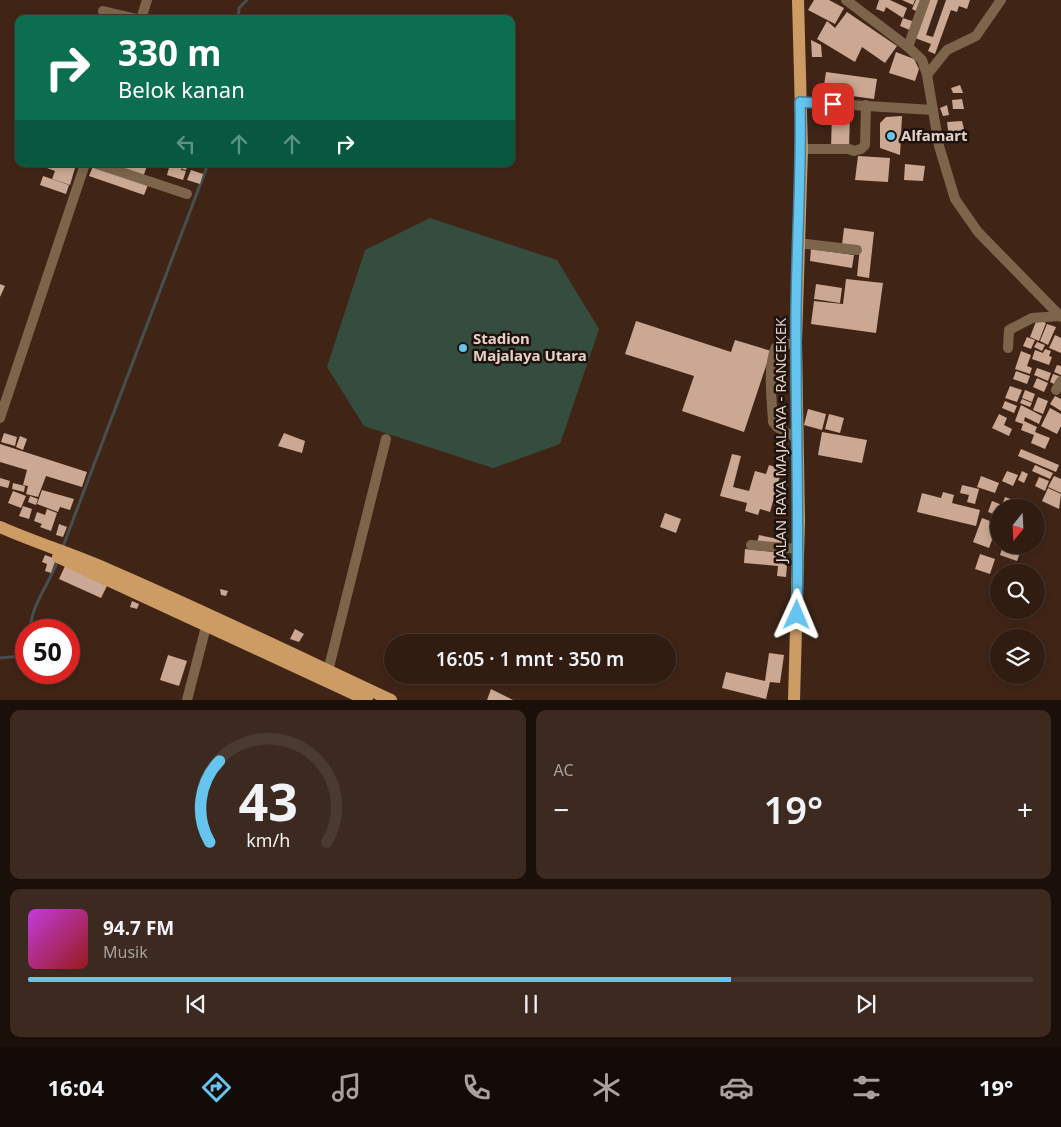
<!DOCTYPE html>
<html lang="id">
<meta charset="utf-8">
<style>
:root{--surface:#301c11;--page:#3c291f;--text:#f1f3f6;--muted:#a8a19f;--line:#4b3a31;--accent:#65c5ee}
body{margin:0;font-family:"Noto Sans",sans-serif;background:var(--page);color:var(--text);height:100vh;display:flex;flex-direction:column;font-size:19px;white-space:nowrap}
*{box-sizing:border-box;margin:0}
p{font-size:16px;color:var(--muted)}
.icon{flex:none;width:28px;height:28px;fill:none;stroke:currentColor;stroke-width:2;stroke-linecap:round;stroke-linejoin:round}
.map{position:relative;height:700px;overflow:hidden}
.drawer{display:flex;flex-direction:column;gap:10px;padding:10px;background:#1a0f09;flex:1}
.drawer>*{flex:none}
.guide{position:absolute;left:15px;top:15px;width:500px;height:152px;border-radius:10px;box-shadow:0 2px 8px #0003,0 0 0 1px var(--line);background:#0b6e4f;color:#fff;overflow:hidden}
.needle{width:32px;rotate:198deg}
.tools{position:absolute;left:990px;top:499px;display:grid;gap:10px}
.tools a{display:grid;place-items:center;width:55px;height:55px;border-radius:50%;background:var(--surface);box-shadow:0 2px 8px #0003,0 0 0 1px var(--line);font-size:25px}
.speed{position:absolute;left:15px;top:619px;display:flex;gap:10px;font-size:25px;font-weight:700;text-align:center}
.speed>*{display:grid;place-content:center;width:65px;height:65px;border-radius:50%;background:var(--surface);box-shadow:0 2px 8px #0003,0 0 0 1px var(--line);line-height:1}
.speed .limit{border:8px solid #d22;background:#fff;color:#111}
.pin{position:absolute;display:grid;place-items:center;width:42px;height:42px;color:#fff;margin:-21px;border-radius:10px;box-shadow:0 2px 8px #0006}
.me{position:absolute;width:55px;margin:-28px;rotate:1deg;stroke-linejoin:round;filter:drop-shadow(0 0 4px #0008)}
.turn{display:flex;align-items:center;gap:18px;height:105px;padding:0 20px;font-size:22px}
.turn .icon{width:65px;height:65px;stroke-width:2.5}
.turn b{display:block;font-size:35px;line-height:42px}
.lanes{display:flex;align-items:center;height:48px;padding:0 20px;background:#0003;justify-content:center;gap:25px;direction:ltr}
.lanes .off{opacity:.35}
.big{font-size:38px;font-weight:600;line-height:1.1}
.drawer .widget{flex:1;display:flex;flex-direction:column;justify-content:center;gap:8px;min-width:0;padding:0 18px;border-radius:10px;background:var(--page)}
.drawer .dial{align-items:center;gap:0}
.dial svg{height:130px;overflow:visible;fill:none;stroke:var(--line);stroke-width:7;stroke-linecap:round;text-anchor:middle}
.dial text{fill:var(--text);stroke:none}
.song{display:flex;align-items:center;gap:15px}
.cover{width:60px;height:60px;border-radius:8px;background:linear-gradient(135deg,hsl(290 70% 55%),hsl(0 70% 35%))}
.played{height:5px;border-radius:2px;background:linear-gradient(90deg,var(--accent) 70%,var(--line) 70%)}
.keys{display:flex;justify-content:space-around;direction:ltr}
.heat{display:flex;justify-content:space-between;align-items:center;font-size:28px;direction:ltr}
.drawer .tiles{flex:1;display:grid;gap:10px;grid-template-columns:1fr 1fr}
.widget:last-child{grid-column:span 2}
.trip{position:absolute;left:384px;top:634px;width:292px;height:50px;border-radius:25px;background:var(--surface);box-shadow:0 2px 8px #0003,0 0 0 1px var(--line);font-weight:600;line-height:50px;text-align:center}
.tabs{display:flex;height:80px;justify-content:space-around;align-items:center;background:#130b07;color:var(--muted)}
.tabs .icon{width:35px;height:35px}
.tabs .selected{color:var(--accent)}
.tabs b{font-size:22px;color:var(--text)}
.map>svg:first-child{display:block}
</style>
<div class="map">
<svg width="1061" height="700" viewBox="0 0 1061 700">
<rect width="100%" height="100%" fill="#402517"/>
<!-- green -->
<polygon fill="#344d3e" points="430,218 557,260 599,329 560,444 493,468 364,426 327,367 365,250"/>
<g fill="none" stroke-linecap="round" stroke-linejoin="round">
<!-- stream -->
<g stroke="#464e4e" stroke-width="3">
<polyline points="238,19 239,8 247,0"/>
<polyline points="62,549 208,164"/>
<path d="M 30,630 C 32,602 50,584 58,559"/>
<polyline points="0,658 20,656 26,649"/>
</g>
</g>
<!-- building -->
<g fill="#caa893">
<polygon points="814,0 829,0 844,8 835,24 808,10"/>
<polygon points="879,0 890,0 907,8 903,18 886,7 884,12 876,9"/>
<polygon points="902,0 915,0 913,5"/>
<polygon points="916,0 925,0 920,13 912,9"/>
<polygon points="928,0 938,0 926,35 933,37 946,0 970,0 967,9 959,6 957,12 951,10 935,54 928,51 931,44 915,38"/>
<polygon points="847,12 897,46 885,63 862,47 855,62 817,39 827,21 835,28"/>
<polygon points="903,18 915,22 912,31 900,26"/>
<polygon points="811,40 821,45 822,57 812,57"/>
<polygon points="896,52 914,59 919,69 915,81 889,73"/>
<polygon points="826,72 877,79 874,99 823,92"/>
<polygon points="960,85 963,93 953,93 951,88"/>
<polygon points="962,99 964,109 953,109 952,100"/>
<polygon points="947,105 949,115 943,116 940,108"/>
<polygon points="832,113 850,113 849,149 831,148"/>
<polygon points="902,116 900,155 880,148 880,123 886,117"/>
<polygon points="962,121 966,137 949,138 947,122"/>
<polygon points="858,156 890,158 888,182 855,180"/>
<polygon points="49,164 60,164 75,168 70,185 52,179 55,171 47,168"/>
<polygon points="107,164 140,164 147,166 143,177"/>
<polygon points="170,164 183,164 181,170 186,171 183,180 167,175"/>
<polygon points="185,164 188,165 186,170 182,169"/>
<polygon points="905,164 925,166 923,181 904,180"/>
<polygon points="93,166 148,185 144,195 89,176"/>
<polygon points="191,170 203,174 200,184 187,180"/>
<polygon points="43,176 69,185 66,194 40,185"/>
<polygon points="844,228 874,232 869,278 857,276 860,247 842,245"/>
<polygon points="811,249 854,255 852,268 810,261"/>
<polygon points="846,279 883,283 876,333 811,324 814,301 843,304"/>
<polygon points="0,284 5,286 0,297"/>
<polygon points="816,284 842,288 840,303 814,299"/>
<polygon points="1037,319 1046,323 1039,341 1030,337"/>
<polygon points="636,321 731,352 735,340 771,351 744,432 682,411 694,376 625,354"/>
<polygon points="1047,324 1056,327 1048,345 1040,341"/>
<polygon points="1055,335 1061,338 1061,353 1049,348"/>
<polygon points="1027,337 1035,340 1031,349 1023,346"/>
<polygon points="1037,342 1045,345 1042,351 1034,347"/>
<polygon points="1045,349 1051,351 1049,356 1052,357 1049,365 1032,359 1035,350 1043,353"/>
<polygon points="1021,351 1031,355 1027,366 1032,368 1030,374 1015,369"/>
<polygon points="1057,365 1061,366 1061,375 1054,372"/>
<polygon points="1037,368 1051,373 1048,381 1034,375"/>
<polygon points="1016,371 1030,376 1027,384 1013,379"/>
<polygon points="1053,374 1059,376 1056,385 1050,382"/>
<polygon points="1037,378 1048,383 1044,392 1033,387"/>
<polygon points="1010,386 1022,390 1017,402 1005,398"/>
<polygon points="1025,390 1035,394 1032,402 1022,398"/>
<polygon points="1055,396 1061,399 1061,411 1050,404"/>
<polygon points="1038,397 1048,401 1043,414 1033,410"/>
<polygon points="1022,399 1032,403 1030,407 1020,403"/>
<polygon points="1005,401 1017,406 1014,413 1002,408"/>
<polygon points="1021,405 1042,416 1039,424 1025,417 1024,421 1037,427 1035,432 1050,438 1045,449 1031,443 1034,435 1021,430 1023,424 1015,421"/>
<polygon points="1050,408 1061,414 1061,426 1057,434 1041,426"/>
<polygon points="808,409 826,414 822,430 804,425"/>
<polygon points="829,414 844,418 840,433 825,429"/>
<polygon points="999,414 1007,418 1004,425 1012,429 1009,436 992,428"/>
<polygon points="822,432 867,440 862,463 818,455"/>
<polygon points="4,433 17,437 15,446 1,442"/>
<polygon points="284,433 305,441 302,453 278,446"/>
<polygon points="20,436 27,439 23,450 16,447"/>
<polygon points="0,444 87,472 82,487 46,476 38,497 26,494 28,486 23,485 27,470 0,462"/>
<polygon points="1021,449 1059,465 1056,472 1018,456"/>
<polygon points="732,454 741,456 733,487 749,491 755,471 766,474 769,465 782,469 770,512 760,509 758,515 745,511 747,503 720,496"/>
<polygon points="1035,465 1053,473 1050,479 1032,471"/>
<polygon points="1007,471 1018,475 1013,486 1002,481"/>
<polygon points="1022,471 1028,474 1024,483 1018,480"/>
<polygon points="981,476 999,483 995,493 977,487"/>
<polygon points="1054,476 1061,479 1061,493 1048,487"/>
<polygon points="1039,477 1049,481 1045,491 1035,486"/>
<polygon points="0,478 10,481 8,488 0,486"/>
<polygon points="13,483 25,486 24,492 12,489"/>
<polygon points="962,485 979,489 975,504 967,502 969,495 960,493"/>
<polygon points="1048,488 1061,494 1059,509 1042,501"/>
<polygon points="42,490 74,499 70,510 60,507 58,512 37,504"/>
<polygon points="13,491 26,496 21,508 8,503"/>
<polygon points="943,492 954,495 952,503 980,510 976,526 917,512 922,493 941,498"/>
<polygon points="30,496 38,499 36,505 28,502"/>
<polygon points="1005,497 1019,502 1018,508 999,508 999,516 988,512 992,501 1002,505"/>
<polygon points="23,506 32,509 29,519 19,516"/>
<polygon points="47,509 57,513 51,531 40,527 42,524 34,521 37,512 45,515"/>
<polygon points="665,513 681,519 676,533 660,527"/>
<polygon points="982,518 998,524 989,548 973,542"/>
<polygon points="59,524 67,527 63,537 56,535"/>
<polygon points="759,535 783,540 781,547 757,543"/>
<polygon points="1003,545 1021,550 1017,561 1000,555"/>
<polygon points="745,549 784,553 783,564 787,565 786,577 777,576 778,566 744,563"/>
<polygon points="980,554 995,559 990,574 975,569"/>
<polygon points="45,555 56,559 51,573 45,571 47,564 42,562"/>
<polygon points="65,566 107,586 101,598 59,579"/>
<polygon points="220,589 228,591 226,596 221,595"/>
<polygon points="132,601 139,604 137,609 130,607"/>
<polygon points="295,629 304,634 299,642 290,639"/>
<polygon points="769,653 784,655 780,683 770,682 766,699 722,688 726,672 765,681"/>
<polygon points="168,655 187,661 179,686 160,680"/>
<polygon points="491,689 513,700 487,700"/>
</g>
<g fill="none" stroke-linecap="round" stroke-linejoin="round">
<!-- minor -->
<g stroke="#7d654b" stroke-width="10">
<polyline points="846,0 908,47 922,60 927,75 939,146 955,199 978,232 1061,317"/>
<polyline points="103,11 137,19"/>
<polyline points="141,19 147,0"/>
<polyline points="908,47 925,0"/>
<polyline points="927,75 947,50 976,36 1001,0"/>
<polyline points="801,102 933,110"/>
<polyline points="802,149 849,149 854,151 861,149 865,145 866,105"/>
<polyline points="97,164 187,194"/>
<polyline points="798,243 857,250"/>
<path d="M 796,342 L 776,347 C 767,369 772,398 773,422 L 777,427 L 798,439"/>
<polyline points="1008,348 1009,330 1032,318 1060,316"/>
<polyline points="1056,390 1061,381"/>
<polyline points="0,418 85,164"/>
<polyline points="751,545 798,549"/>
<polyline points="328,671 386,439"/>
<polyline points="187,700 208,619"/>
</g>
<!-- major -->
<g stroke="#cd9c65" stroke-width="12">
<path d="M 0,527 C 36,543 73,554 109,570 C 204,611 297,656 391,700"/>
<polyline points="58,557 367,700"/>
<polyline points="794,700 799,520 796,342 802,149 798,0"/>
</g>
</g>
<g fill="none" stroke-linecap="round" stroke-linejoin="round">
<defs>
<path id="route" d="M 797,615 C 799,524 796,433 796,342 C 795,262 802,182 800,102 L 833,104"/>
</defs>
<!-- route casing -->
<use href="#route" stroke="#42809b" stroke-width="12"/>
<!-- route -->
<use href="#route" stroke="#65c5ee" stroke-width="9"/>
</g>
<!-- markers -->
<g fill="#65c5ee" stroke="#1e120c" stroke-width="2">
<circle cx="891" cy="136" r="5"/>
<circle cx="463" cy="348" r="5"/>
</g>
<g text-anchor="middle" stroke-width="5" stroke-linejoin="round" paint-order="stroke">
<!-- poi labels -->
<g font-size="15" font-weight="bold" fill="#e4d2c9" stroke="#1e120c" text-anchor="start">
<text x="901" y="141">Alfamart</text>
<text x="473" y="344">Stadion<tspan x="473" dy="17">Majalaya Utara</tspan></text>
</g>
<!-- street labels -->
<g font-size="15" fill="#e4d2c9" stroke="#1e120c">
<text transform="translate(781 440) rotate(-90)" y="5">JALAN RAYA MAJALAYA - RANCEKEK</text>
</g>
</g>
</svg>
<div class="tools">
<a><svg class="needle" viewBox="-14 -14 28 28"><path d="M0-13l5 13h-10z" fill="#e53935"/><path d="M0 13l5-13h-10z" fill="#a8a19f"/></svg></a>
<a><svg class="icon" aria-label="search" viewBox="0 0 24 24"><circle cx="10" cy="10" r="6"/><path d="M15 15l6 6"/></svg></a>
<a><svg class="icon" aria-label="layers" viewBox="0 0 24 24"><path d="M12 4l9 5-9 5-9-5zM3 14l9 5 9-5"/></svg></a>
</div>
<div class="speed"><div class="limit">50</div></div>
<div class="pin" style="left:833px;top:104px;background:#d93025"><svg class="icon" aria-label="arrive" viewBox="0 0 24 24"><path d="M6 21V4h12l-3 4 3 4H6"/></svg></div>
<svg class="me" style="left:797px;top:615px" viewBox="-20 -20 40 40"><path d="M0-17L14 15 0 8-14 15z" fill="#65c5ee" stroke="#fff" stroke-width="4"/></svg>
<div class="trip">16:05 · 1 mnt · 350 m</div>
<div class="guide">
<div class="turn"><svg class="icon" aria-label="right" viewBox="0 0 24 24"><path d="M7 20v-9h11M14 6l5 5-5 5"/></svg><div><b>330 m</b>Belok kanan</div></div>
<div class="lanes"><svg class="icon off" aria-label="left" viewBox="0 0 24 24"><path d="M17 20v-9H6M10 6l-5 5 5 5"/></svg><svg class="icon off" aria-label="ahead" viewBox="0 0 24 24"><path d="M12 20V5M6 11l6-6 6 6"/></svg><svg class="icon off" aria-label="ahead" viewBox="0 0 24 24"><path d="M12 20V5M6 11l6-6 6 6"/></svg><svg class="icon" aria-label="right" viewBox="0 0 24 24"><path d="M7 20v-9h11M14 6l5 5-5 5"/></svg></div>
</div>
</div>
<section class="drawer">
<div class="tiles">
<div class="widget dial"><svg viewBox="0 0 100 80">
<path d="M14 69A42 42 0 1 1 86 69"/>
<path d="M14 69A42 42 0 0 1 20 19" stroke="#65c5ee"/>
<text x="50" y="56" font-size="32" font-weight="700">43</text>
<text x="50" y="72" font-size="11">km/h</text>
</svg></div>
<div class="widget"><p>AC</p>
<div class="heat"><a>−</a><b class="big">19°</b><a>+</a></div>
</div>
<div class="widget">
<div class="song"><i class="cover"></i><div><b>94.7 FM</b><p>Musik</p></div></div>
<div class="played"></div>
<div class="keys"><svg class="icon" aria-label="previous" viewBox="0 0 24 24"><path d="M18 5L8 12l10 7zM5 5v14"/></svg><svg class="icon" aria-label="pause" viewBox="0 0 24 24"><path d="M8 5v14M16 5v14"/></svg><svg class="icon" aria-label="next" viewBox="0 0 24 24"><path d="M6 5l10 7-10 7zM19 5v14"/></svg></div>
</div>
</div>
</section>
<nav class="tabs">
<b>16:04</b>
<svg class="icon selected" aria-label="directions" viewBox="0 0 24 24"><path d="M12 3l9 9-9 9-9-9zM9 14v-3h6M13 9l2 2-2 2"/></svg>
<svg class="icon" aria-label="music" viewBox="0 0 24 24"><path d="M9 18V5l10-2v13"/><circle cx="6" cy="18" r="3"/><circle cx="16" cy="16" r="3"/></svg>
<svg class="icon" aria-label="phone" viewBox="0 0 24 24"><path d="M5 4h4l2 5-3 2q2 4 5 5l2-3 5 2v4C11 20 4 13 5 4z"/></svg>
<svg class="icon" aria-label="climate" viewBox="0 0 24 24"><path d="M12 3v18M4 7l16 10M4 17L20 7"/></svg>
<svg class="icon" aria-label="car" viewBox="0 0 24 24"><path d="M5 17H2v-5l4-1 3-4h7l3 4 3 1v5h-3M9 17h6M6 11h13"/><circle cx="7" cy="17" r="2"/><circle cx="17" cy="17" r="2"/></svg>
<svg class="icon" aria-label="filters" viewBox="0 0 24 24"><path d="M4 7h16M4 17h16"/><circle cx="9" cy="7" r="2"/><circle cx="15" cy="17" r="2"/></svg>
<b>19°</b>
</nav>
